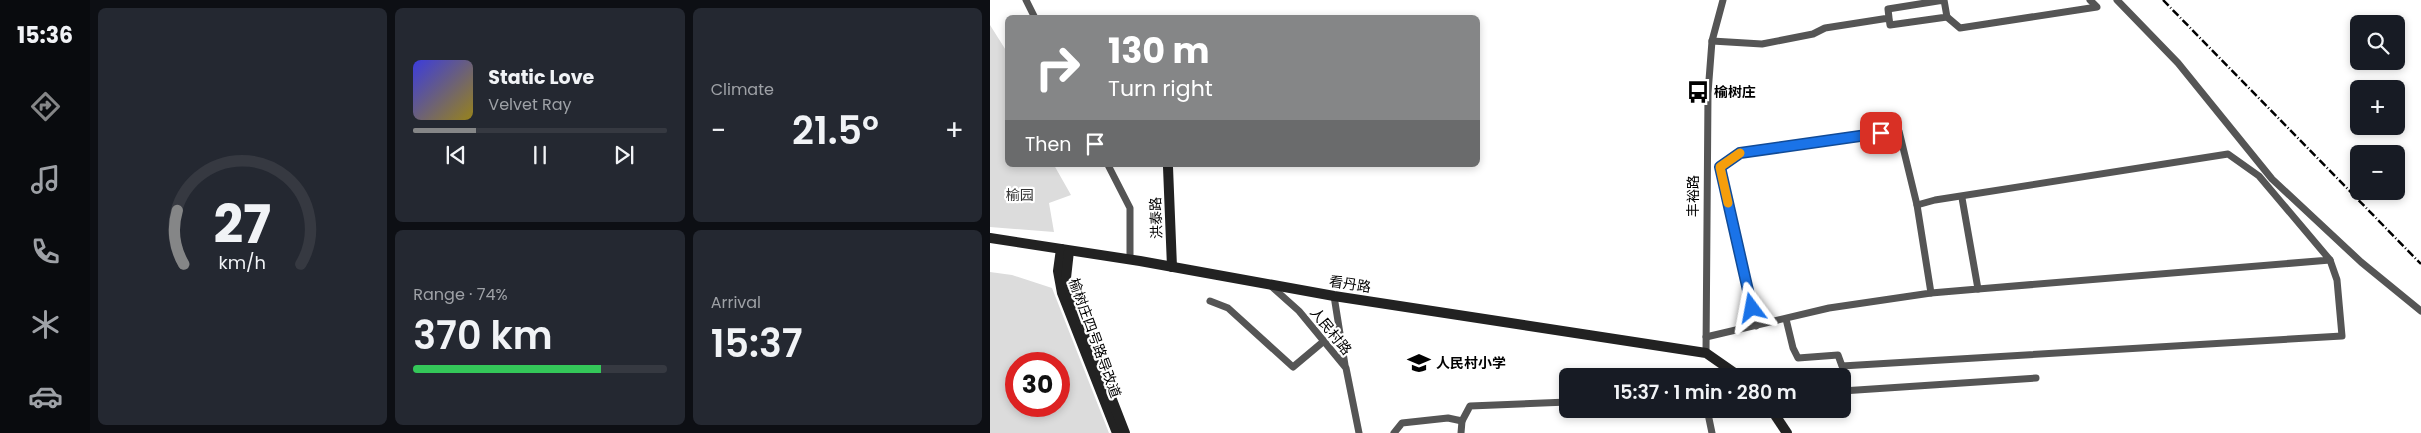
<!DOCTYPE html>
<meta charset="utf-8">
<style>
:root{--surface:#171b24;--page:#242831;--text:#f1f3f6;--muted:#9ea1a6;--line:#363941;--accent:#858687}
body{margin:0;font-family:Poppins,"Noto Sans SC",sans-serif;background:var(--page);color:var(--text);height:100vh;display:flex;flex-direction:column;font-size:19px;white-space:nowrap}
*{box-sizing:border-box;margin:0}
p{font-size:16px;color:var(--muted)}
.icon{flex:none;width:28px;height:28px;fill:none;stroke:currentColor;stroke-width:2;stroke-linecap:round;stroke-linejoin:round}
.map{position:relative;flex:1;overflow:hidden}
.side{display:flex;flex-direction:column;gap:8px;padding:8px;background:#0d0f14;width:900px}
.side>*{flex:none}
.banner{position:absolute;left:15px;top:15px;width:475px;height:152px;border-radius:8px;box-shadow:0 2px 8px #0003;background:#858687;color:#fff;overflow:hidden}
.controls{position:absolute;left:1360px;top:15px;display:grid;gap:10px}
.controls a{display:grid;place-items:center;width:55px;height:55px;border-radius:8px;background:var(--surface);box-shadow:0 2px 8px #0003;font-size:25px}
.speed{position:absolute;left:15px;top:352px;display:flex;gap:10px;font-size:25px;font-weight:700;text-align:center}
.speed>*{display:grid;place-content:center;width:65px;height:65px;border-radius:50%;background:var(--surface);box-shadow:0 2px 8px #0003;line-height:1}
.speed .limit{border:8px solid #d22;background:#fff;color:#111}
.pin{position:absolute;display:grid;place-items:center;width:42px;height:42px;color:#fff;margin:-21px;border-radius:10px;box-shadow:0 2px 8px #0006}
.me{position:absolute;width:55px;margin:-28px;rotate:347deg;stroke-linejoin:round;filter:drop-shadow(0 0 4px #0008)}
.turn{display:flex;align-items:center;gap:18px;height:105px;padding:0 20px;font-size:22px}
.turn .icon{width:65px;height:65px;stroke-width:2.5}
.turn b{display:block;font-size:35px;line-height:42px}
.then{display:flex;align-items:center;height:48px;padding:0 20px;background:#0003;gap:10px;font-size:19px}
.big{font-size:38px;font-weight:600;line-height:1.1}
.side .tile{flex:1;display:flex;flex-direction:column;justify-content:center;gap:8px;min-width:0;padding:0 18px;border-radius:8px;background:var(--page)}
.side .dial{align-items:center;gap:0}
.dial svg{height:130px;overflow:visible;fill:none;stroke:var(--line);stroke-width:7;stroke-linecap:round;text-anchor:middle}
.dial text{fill:var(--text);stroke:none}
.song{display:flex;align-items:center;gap:15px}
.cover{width:60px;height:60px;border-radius:8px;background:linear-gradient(135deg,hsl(240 70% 55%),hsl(50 70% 35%))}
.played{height:5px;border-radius:2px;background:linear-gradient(90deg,var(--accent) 25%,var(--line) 25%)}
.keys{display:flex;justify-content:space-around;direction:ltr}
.heat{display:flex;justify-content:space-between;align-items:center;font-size:28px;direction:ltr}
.charge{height:8px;border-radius:4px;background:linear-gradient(90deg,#34c759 74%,var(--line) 0)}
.side .tiles{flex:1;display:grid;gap:8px;grid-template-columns:repeat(3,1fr)}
.tile:first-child{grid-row:span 2}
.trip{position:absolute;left:569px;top:368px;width:292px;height:50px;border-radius:8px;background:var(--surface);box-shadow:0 2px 8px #0003;font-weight:600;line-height:50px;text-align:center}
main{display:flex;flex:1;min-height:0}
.tabs{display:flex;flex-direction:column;width:90px;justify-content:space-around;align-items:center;background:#090b0e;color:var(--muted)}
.tabs .icon{width:35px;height:35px}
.tabs .current{color:var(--accent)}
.tabs b{font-size:22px;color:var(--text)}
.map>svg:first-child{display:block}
</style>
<main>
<nav class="tabs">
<b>15:36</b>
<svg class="icon current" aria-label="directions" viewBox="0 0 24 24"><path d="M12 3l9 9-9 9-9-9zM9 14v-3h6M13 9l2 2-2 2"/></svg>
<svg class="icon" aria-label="music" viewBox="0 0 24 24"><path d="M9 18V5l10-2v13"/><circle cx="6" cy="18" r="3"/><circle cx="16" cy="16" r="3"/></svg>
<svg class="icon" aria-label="phone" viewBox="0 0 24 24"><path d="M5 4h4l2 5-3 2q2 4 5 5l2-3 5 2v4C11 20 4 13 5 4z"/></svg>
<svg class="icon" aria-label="climate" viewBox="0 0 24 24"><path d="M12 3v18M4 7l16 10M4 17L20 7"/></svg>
<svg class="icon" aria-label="car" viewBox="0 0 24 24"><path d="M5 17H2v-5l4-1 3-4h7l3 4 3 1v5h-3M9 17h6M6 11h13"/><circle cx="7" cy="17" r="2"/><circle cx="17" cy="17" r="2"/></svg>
</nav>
<section class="side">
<div class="tiles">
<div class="tile dial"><svg viewBox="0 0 100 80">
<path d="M14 69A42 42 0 1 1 86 69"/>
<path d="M14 69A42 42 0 0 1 10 36" stroke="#858687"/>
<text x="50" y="56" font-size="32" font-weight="700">27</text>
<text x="50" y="72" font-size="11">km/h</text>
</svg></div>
<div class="tile">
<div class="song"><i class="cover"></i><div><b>Static Love</b><p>Velvet Ray</p></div></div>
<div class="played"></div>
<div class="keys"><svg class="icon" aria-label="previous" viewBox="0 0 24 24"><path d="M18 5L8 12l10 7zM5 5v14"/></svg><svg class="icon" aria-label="pause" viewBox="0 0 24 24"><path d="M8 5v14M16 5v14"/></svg><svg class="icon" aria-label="next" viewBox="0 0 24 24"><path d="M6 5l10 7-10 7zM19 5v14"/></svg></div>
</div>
<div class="tile"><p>Climate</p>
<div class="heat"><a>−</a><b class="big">21.5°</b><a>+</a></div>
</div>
<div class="tile"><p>Range · 74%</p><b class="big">370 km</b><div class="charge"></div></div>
<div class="tile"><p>Arrival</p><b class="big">15:37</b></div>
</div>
</section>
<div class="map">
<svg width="1431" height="433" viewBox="0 0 1431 433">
<rect width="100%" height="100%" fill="#fff"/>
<!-- green -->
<g fill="#dcdcdc" fill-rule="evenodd">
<polygon points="0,25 17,52 18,165 64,165 81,195 59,203 64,232 0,227"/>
<path d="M 0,272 L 22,275 L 62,288 L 119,433 L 0,433 ZM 26,364 L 69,364 L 69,406 L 26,406 Z"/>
</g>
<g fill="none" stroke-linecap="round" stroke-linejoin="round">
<!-- street -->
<g stroke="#555" stroke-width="7">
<polyline points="36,0 45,18"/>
<polyline points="1127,0 1188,63 1282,179 1371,262 1431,311"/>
<polyline points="957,17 970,28 1107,7 1100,0"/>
<polyline points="722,41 772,44 823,34 835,28 899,18 900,25 957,17 954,0 898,9 899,18"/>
<polyline points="118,165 140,208 140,260"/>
<polyline points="927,205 945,200 1238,154 1269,176 1340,260 988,289"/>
<polyline points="280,285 309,311 356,368 369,433"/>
<polyline points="941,293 988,289 972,198"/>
<polyline points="344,296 355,365"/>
<polyline points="220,301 238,308 303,367 334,341"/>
<polyline points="796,319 803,348 808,358 848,355 852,366 1352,336 1347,280 1340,260"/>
<polyline points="716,337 839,308 941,293 927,205 909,131 750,153 730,167 766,326"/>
<polyline points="716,353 718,93 722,41 733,0"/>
<polyline points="852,391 1046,378"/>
<polyline points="717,409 722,433"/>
<polyline points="404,433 412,423 458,418 472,421 480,406 578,402"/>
<polyline points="471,433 472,421"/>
</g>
<!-- secondary -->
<g stroke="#222" stroke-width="10">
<polyline points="178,167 182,267"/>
<polyline points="0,238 150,261 344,296 716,353 749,376"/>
<polyline points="71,249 68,271 72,293 127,433"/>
<polyline points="79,251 76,278 79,289 135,433"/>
<polyline points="781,409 797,433"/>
</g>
<!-- rail -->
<polyline stroke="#000" stroke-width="2.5" stroke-dasharray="8 2.5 1 2.5" stroke-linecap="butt" points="1173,0 1431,264"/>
</g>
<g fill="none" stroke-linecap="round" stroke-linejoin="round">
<defs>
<polyline id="route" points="762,308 730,167 750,153 891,133"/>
</defs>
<!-- route casing -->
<use href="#route" stroke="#114b97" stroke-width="12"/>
<!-- route -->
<use href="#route" stroke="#1a73e8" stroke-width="9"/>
<!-- slow -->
<polyline stroke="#f59e0b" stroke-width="9" points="738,203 730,167 750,153"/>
</g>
<!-- icons -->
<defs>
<symbol id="bus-bare" viewBox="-9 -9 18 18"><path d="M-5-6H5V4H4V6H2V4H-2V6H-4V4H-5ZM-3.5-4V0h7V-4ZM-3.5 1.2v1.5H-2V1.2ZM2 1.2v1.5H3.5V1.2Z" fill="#000" stroke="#fff" stroke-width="2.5" paint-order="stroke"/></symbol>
<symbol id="school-bare" viewBox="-9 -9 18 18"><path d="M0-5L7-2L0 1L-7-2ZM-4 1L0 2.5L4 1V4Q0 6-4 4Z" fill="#000" stroke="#fff" stroke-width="2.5" paint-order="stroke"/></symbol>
</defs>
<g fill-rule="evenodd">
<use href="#bus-bare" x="692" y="76" width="32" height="32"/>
<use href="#school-bare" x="413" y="347" width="32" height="32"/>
</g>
<g text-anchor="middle" stroke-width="4.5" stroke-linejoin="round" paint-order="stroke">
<!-- poi labels -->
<g font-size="14" font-weight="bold" fill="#000" stroke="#fff" text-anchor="start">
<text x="724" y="97">榆树庄</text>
<text x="446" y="368">人民村小学</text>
</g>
<!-- park labels -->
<g font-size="14" fill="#333" stroke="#fff">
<text x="30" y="200">榆园</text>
</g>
<!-- street labels -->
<g font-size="14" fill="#000" stroke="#fff">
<text transform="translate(703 196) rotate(-90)" y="5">丰裕路</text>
<text transform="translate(166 218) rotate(-92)" y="5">洪泰路</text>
<text transform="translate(360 284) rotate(9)" y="5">看丹路</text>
<text transform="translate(341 331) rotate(51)" y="5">人民村路</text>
<text transform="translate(105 338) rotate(70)" y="5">榆树庄四号路导改道</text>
</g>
</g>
</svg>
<div class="controls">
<a><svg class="icon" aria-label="search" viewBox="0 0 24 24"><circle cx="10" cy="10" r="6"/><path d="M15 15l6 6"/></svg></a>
<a>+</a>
<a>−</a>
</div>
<div class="speed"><div class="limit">30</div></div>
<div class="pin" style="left:891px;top:133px;background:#d93025"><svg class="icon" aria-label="arrive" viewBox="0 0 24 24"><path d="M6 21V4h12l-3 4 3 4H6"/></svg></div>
<svg class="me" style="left:762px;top:308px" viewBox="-20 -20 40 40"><path d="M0-17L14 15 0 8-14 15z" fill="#1a73e8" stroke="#fff" stroke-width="4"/></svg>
<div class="trip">15:37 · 1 min · 280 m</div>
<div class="banner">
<div class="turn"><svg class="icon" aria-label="right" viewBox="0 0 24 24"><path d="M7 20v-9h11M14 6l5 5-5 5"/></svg><div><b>130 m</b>Turn right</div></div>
<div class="then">Then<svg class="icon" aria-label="arrive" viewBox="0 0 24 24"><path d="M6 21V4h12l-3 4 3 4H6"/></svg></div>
</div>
</div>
</main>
